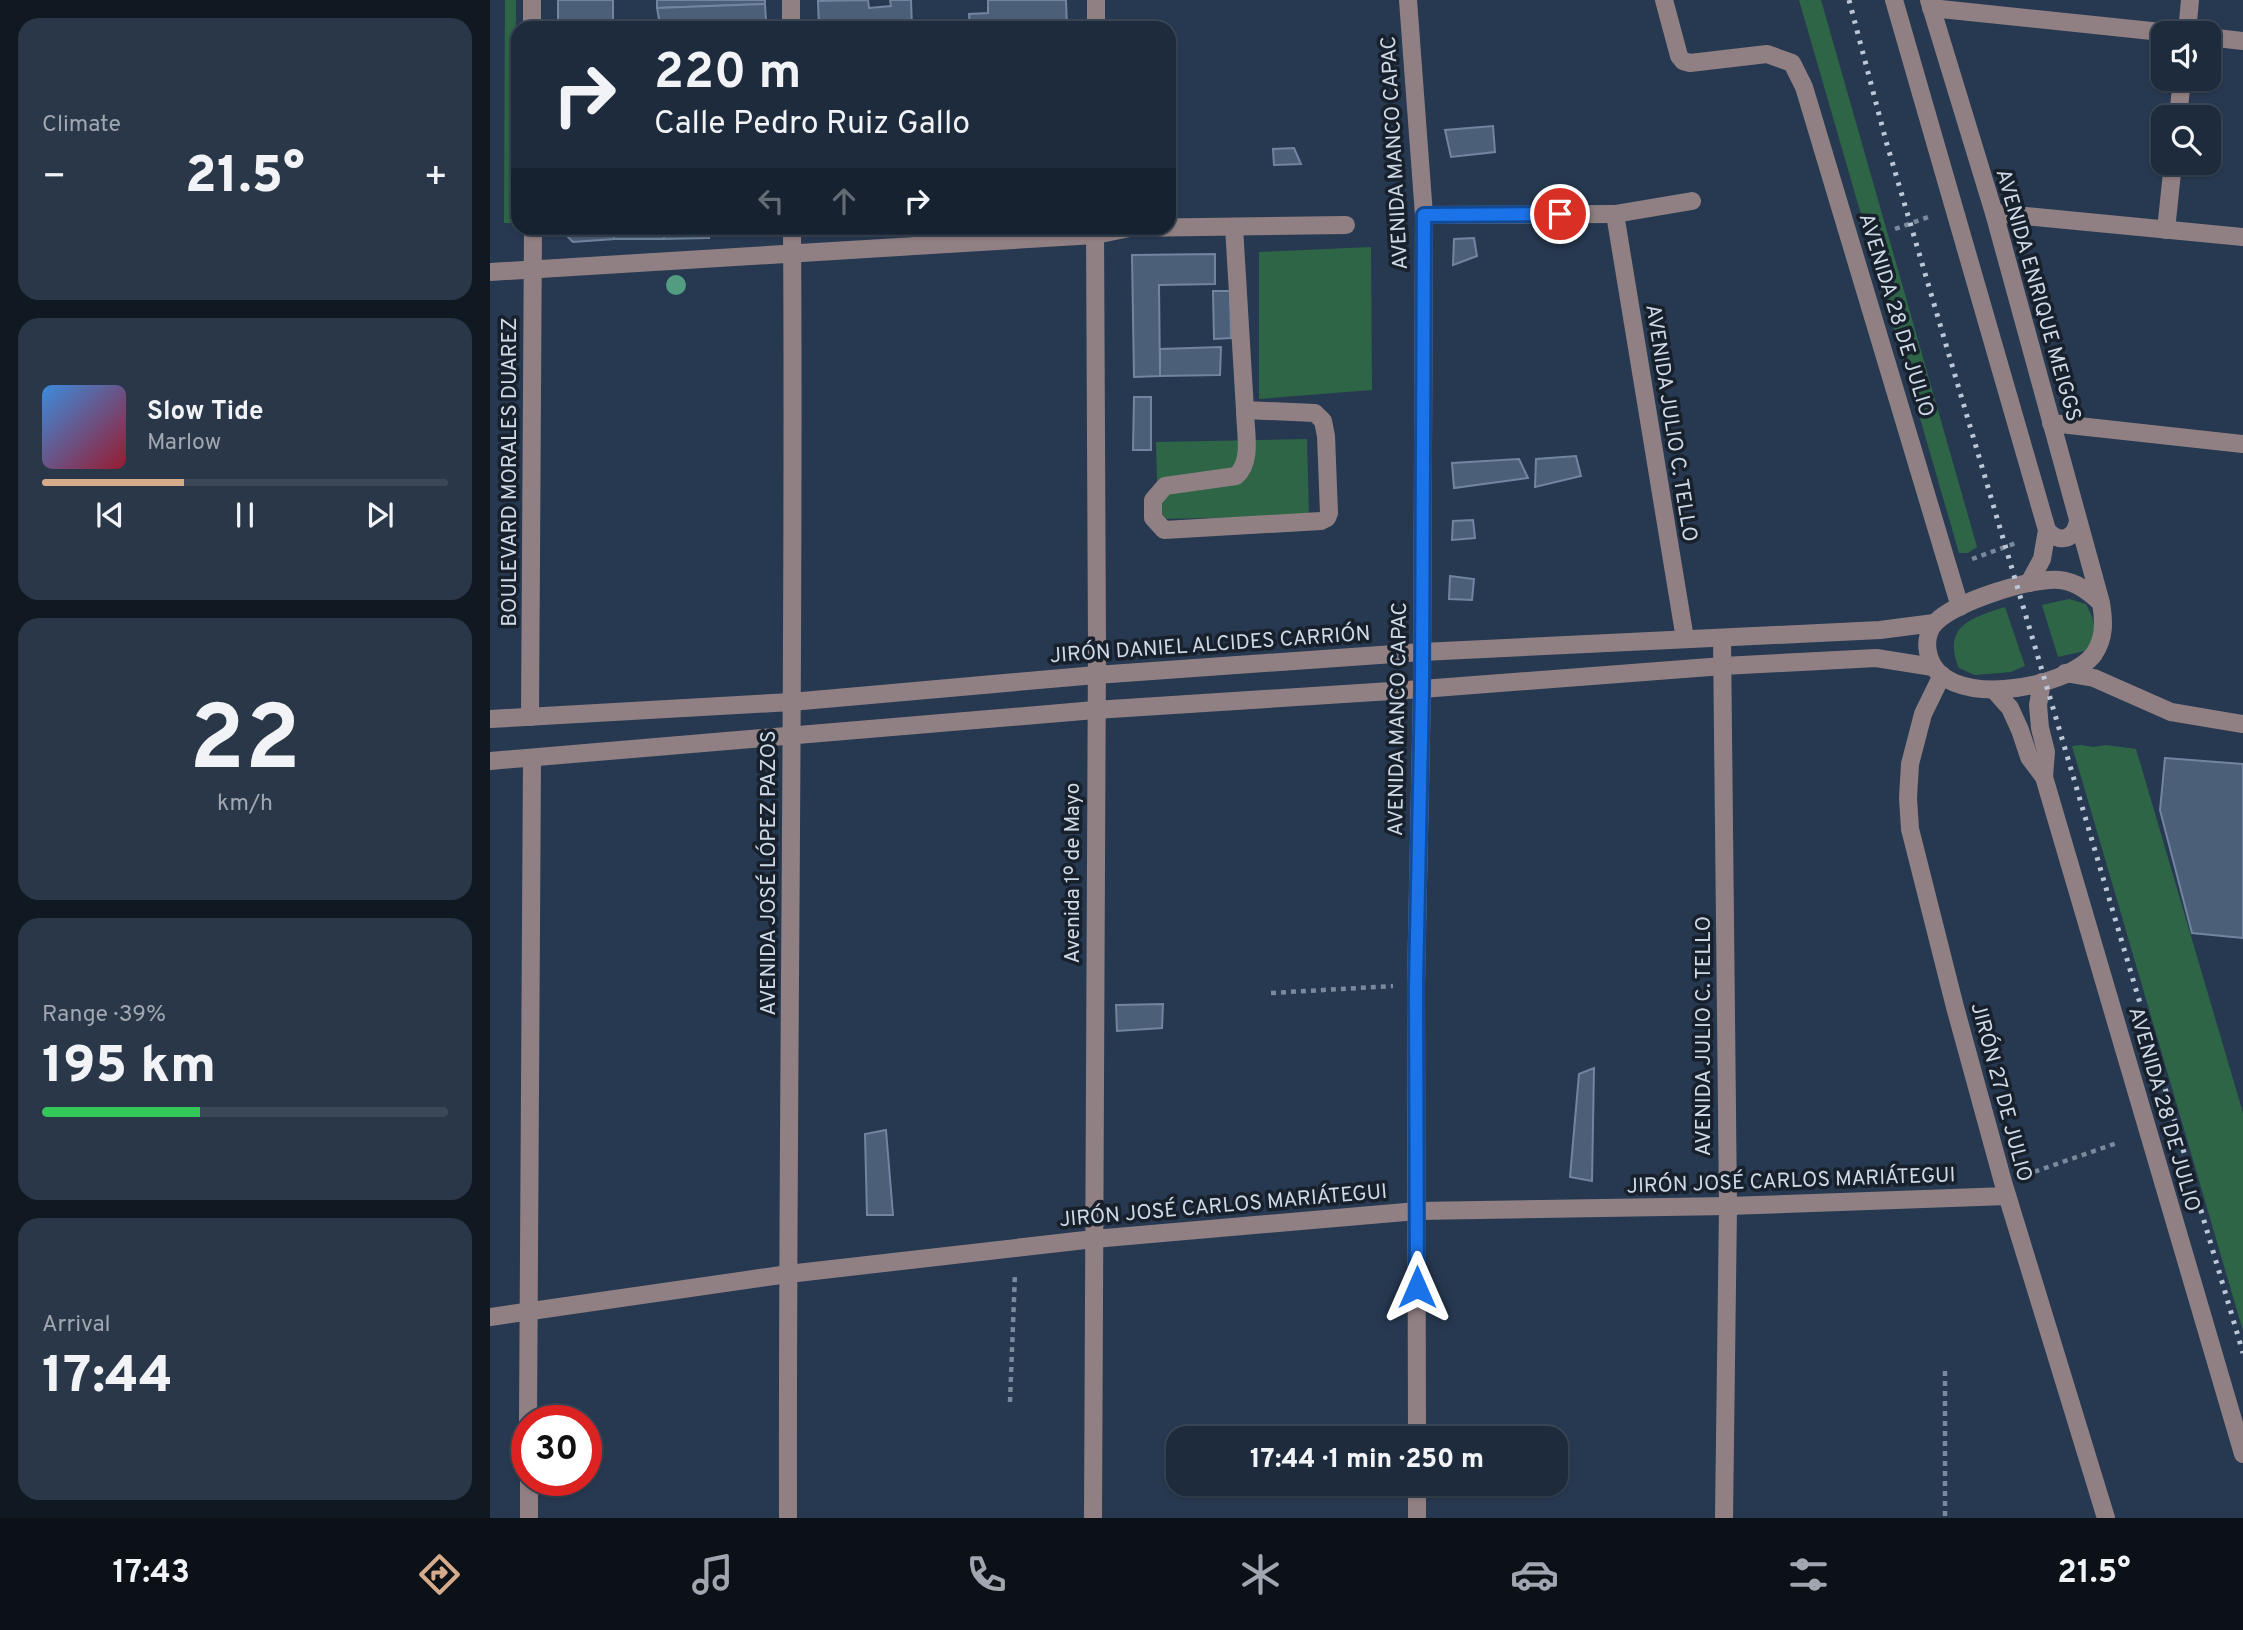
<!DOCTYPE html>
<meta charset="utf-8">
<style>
:root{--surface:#1d2b3d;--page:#2a3748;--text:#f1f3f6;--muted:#a0a7b0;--line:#3b4757;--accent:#d6ab8b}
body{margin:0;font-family:Overpass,sans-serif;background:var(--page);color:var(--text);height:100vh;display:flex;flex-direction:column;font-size:26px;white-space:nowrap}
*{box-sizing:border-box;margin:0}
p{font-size:23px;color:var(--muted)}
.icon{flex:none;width:38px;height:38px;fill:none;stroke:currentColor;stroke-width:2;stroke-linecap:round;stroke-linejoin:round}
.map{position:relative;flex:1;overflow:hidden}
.details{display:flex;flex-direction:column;gap:18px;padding:18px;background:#101822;width:490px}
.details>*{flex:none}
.guide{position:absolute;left:21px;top:21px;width:665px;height:214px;border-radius:21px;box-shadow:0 2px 5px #0004,0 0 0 2px var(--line);background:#1d2b3d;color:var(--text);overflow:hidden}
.buttons{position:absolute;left:1661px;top:21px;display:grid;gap:14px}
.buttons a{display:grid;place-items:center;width:70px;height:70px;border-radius:14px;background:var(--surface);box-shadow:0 2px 5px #0004,0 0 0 2px var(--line);font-size:35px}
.speed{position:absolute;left:21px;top:1405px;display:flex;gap:14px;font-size:35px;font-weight:700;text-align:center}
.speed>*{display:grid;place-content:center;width:91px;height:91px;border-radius:50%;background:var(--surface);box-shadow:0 2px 5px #0004,0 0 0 2px var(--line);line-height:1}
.speed .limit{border:10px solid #d22;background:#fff;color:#111}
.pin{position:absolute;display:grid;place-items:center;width:60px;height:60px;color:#fff;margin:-30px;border:4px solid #fff;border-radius:50%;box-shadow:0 2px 7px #0007}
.me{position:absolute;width:77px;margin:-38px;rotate:0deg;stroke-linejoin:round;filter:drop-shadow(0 0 5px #0008)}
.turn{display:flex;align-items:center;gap:24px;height:147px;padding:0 28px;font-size:32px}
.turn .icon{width:91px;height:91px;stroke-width:2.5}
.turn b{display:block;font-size:49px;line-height:60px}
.lanes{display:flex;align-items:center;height:66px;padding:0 28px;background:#0003;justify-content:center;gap:35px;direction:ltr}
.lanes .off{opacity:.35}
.big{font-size:52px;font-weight:800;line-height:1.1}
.details .card{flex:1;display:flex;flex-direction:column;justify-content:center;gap:10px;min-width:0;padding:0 24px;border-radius:21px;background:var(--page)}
.details .dial{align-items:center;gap:0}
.dial b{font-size:91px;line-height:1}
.song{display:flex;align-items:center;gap:21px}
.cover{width:84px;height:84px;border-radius:10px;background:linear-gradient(135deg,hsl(210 70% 55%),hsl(350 70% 35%))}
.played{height:7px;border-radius:4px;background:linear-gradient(90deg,var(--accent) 35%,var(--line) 35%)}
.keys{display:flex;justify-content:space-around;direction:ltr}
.heat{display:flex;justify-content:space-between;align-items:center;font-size:38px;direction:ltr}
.charge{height:10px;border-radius:5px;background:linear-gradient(90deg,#34c759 39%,var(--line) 0)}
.trip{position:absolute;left:676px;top:1426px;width:402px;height:70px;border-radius:21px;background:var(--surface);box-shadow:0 2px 5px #0004,0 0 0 2px var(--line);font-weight:800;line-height:70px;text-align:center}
.menu{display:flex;height:112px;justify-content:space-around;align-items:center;background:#0c1118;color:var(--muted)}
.menu .icon{width:49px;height:49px}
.menu .on{color:var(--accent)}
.menu b{font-size:32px;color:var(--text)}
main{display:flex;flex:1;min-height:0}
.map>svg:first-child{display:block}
</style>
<main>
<section class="details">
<div class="card"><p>Climate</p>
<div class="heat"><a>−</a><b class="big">21.5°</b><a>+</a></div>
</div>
<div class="card">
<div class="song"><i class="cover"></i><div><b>Slow Tide</b><p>Marlow</p></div></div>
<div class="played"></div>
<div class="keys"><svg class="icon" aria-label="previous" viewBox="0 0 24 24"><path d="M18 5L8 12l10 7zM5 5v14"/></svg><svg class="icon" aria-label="pause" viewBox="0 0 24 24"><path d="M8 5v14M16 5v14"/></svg><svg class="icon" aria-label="next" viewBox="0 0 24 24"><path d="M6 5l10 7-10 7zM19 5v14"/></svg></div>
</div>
<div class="card dial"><b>22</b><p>km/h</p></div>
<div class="card"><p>Range · 39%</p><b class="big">195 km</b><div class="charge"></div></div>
<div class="card"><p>Arrival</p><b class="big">17:44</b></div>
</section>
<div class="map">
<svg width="1753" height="1518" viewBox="0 0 1753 1518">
<rect width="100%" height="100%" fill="#273951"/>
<!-- green -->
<g fill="#2e6547">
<polygon points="15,0 26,0 25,223 14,223"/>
<polygon points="1309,0 1331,0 1487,547 1478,553 1469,553"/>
<polygon points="881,247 882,390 769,399 769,252"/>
<polygon points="817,439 819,516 668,519 666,442"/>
<path d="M 1579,599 L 1596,604 C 1606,623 1607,631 1599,650 L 1568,657 L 1552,605 Z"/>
<path d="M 1515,607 L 1535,666 L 1521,672 L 1485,675 L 1469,668 C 1452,626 1481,618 1515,607 Z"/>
<polygon points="1591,745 1603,747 1616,745 1646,749 1753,1113 1753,1331 1582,746"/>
</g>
<!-- building -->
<g fill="#4c5f79" stroke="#7185a0" stroke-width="2">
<polygon points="68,0 123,0 123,26 68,27"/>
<polygon points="167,0 275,0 275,4 167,8"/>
<polygon points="378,0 379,8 401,6 400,0 421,0 422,28 329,28 328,1"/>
<polygon points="498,0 576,0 577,28 480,28 479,14 498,13"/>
<polygon points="275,4 276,21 170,25 167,8"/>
<polygon points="276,21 276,28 170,28 170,25"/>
<polygon points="170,25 170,28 68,28 68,27"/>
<polygon points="1003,126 1005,152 961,157 955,130"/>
<polygon points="804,148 811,164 784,165 783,149"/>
<polygon points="71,228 124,228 124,239 83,242 71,230"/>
<rect x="124" y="228" width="50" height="11"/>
<polygon points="174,228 219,228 219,238 174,239"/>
<polygon points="340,228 385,228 342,230"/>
<polygon points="984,238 987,256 963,265 964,239"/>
<polygon points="725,254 725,284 669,285 670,376 644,377 642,255"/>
<polygon points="723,291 740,291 741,338 724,339"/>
<polygon points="731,347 730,375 670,376 670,349"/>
<polygon points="644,397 661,397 661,450 643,450"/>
<polygon points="1086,456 1091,476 1045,487 1046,459"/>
<polygon points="1029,459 1038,478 964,488 962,463"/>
<polygon points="983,520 985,538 962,540 963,521"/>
<polygon points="960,576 984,579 982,600 959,599"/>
<polygon points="1675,758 1753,764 1753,938 1702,933 1670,810"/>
<polygon points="673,1004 672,1028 627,1031 626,1005"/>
<polygon points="1104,1068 1102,1181 1080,1177 1089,1074"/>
<polygon points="396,1130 403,1215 377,1215 375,1134"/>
</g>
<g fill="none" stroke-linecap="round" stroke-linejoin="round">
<!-- path -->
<g stroke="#7a899c" stroke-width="4.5" stroke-dasharray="5 5" stroke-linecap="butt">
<polyline points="1405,229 1441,216"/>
<polyline points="1482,559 1529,542"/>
<polyline points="781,993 903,986"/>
<polyline points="1535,1175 1627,1143"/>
<polyline points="1455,1371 1455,1518"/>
<polyline points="520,1402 525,1273"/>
</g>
<!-- minor -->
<g stroke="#918083" stroke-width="18">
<polyline points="42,0 42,28"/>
<polyline points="301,0 301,28"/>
<polyline points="918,0 934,215 932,689 926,985 927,1438"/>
<polyline points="1174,0 1189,56 1193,61 1200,63 1277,54 1302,63 1314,87 1470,607"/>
<polyline points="1404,0 1557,530 1552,559 1539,583"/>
<path d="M 1439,0 L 1504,213 L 1611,603 C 1614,621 1615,638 1604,654 C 1577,690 1448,712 1438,652 C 1436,642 1438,630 1446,622 C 1465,602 1542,577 1570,580 C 1587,582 1599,592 1611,603"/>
<polyline points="1441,8 1681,33"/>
<polyline points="606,28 606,0"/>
<polyline points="1697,33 1700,0"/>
<polyline points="1718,37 1753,41"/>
<polyline points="1688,117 1692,79"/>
<polyline points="1504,213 1753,237"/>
<polyline points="1125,214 1195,639"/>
<polyline points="934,215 1125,214 1202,201"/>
<path d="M 744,227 L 755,410 L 825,413 L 833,421 L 836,436 L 839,513 L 837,518 L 831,521 L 674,530 L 663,518 L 663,500 L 675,486 L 746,476 C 763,462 755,430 755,410"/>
<polyline points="1676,230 1683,163"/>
<polyline points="0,272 605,235 640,228 856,225"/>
<polyline points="1561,423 1753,444"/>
<path d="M 1557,530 C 1569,544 1585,540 1588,521"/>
<polyline points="1232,638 1238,1206 1234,1518"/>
<polyline points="1575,673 1604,678 1681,712 1753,724"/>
<polyline points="1452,675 1433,714 1420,764 1418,798 1420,829 1465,1007 1513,1182 1616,1518"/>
<polyline points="1552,682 1548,705 1550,728 1556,752 1554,777"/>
<polyline points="1504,690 1520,708 1530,730 1539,757 1554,777 1753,1454"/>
<polyline points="40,717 43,228"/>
<polyline points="0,719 301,702 606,675 932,652 1390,630 1444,623"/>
<polyline points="0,761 605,710 932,689 1233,666 1386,658 1443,667"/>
<polyline points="0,1317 298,1274 604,1239 927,1211 1238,1206 1517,1196"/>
<polyline points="38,1421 42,758"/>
<polyline points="39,1480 39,1518"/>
<path d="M 298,1518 C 297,1088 305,658 302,228"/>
<polyline points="603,1518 607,647 605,228"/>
<polyline points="927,1518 927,1484"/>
</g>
<!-- rail -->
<polyline stroke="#bcc7d7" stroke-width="5" stroke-dasharray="3.5 7" stroke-linecap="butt" points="1359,0 1396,141 1753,1353"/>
</g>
<!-- trees -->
<circle fill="#529c82" cx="186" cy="285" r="10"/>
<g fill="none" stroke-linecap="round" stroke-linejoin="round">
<defs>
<polyline id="route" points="927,1287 926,985 932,689 934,215 1070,214"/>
</defs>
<!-- route casing -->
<use href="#route" stroke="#114b97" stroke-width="18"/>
<!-- route -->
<use href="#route" stroke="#1a73e8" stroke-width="12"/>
</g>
<g text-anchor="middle" stroke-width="7" stroke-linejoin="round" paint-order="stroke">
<!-- street labels -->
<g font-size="21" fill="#ced9e8" stroke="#18202b">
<text transform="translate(904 153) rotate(-93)" y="7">AVENIDA MANCO CAPAC</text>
<text transform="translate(1549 295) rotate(74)" y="7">AVENIDA ENRIQUE MEIGGS</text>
<text transform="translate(1407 315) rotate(73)" y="7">AVENIDA 28 DE JULIO</text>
<text transform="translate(1182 423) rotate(81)" y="7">AVENIDA JULIO C. TELLO</text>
<text transform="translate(19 472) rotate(-90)" y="7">BOULEVARD MORALES DUAREZ</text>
<text transform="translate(720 644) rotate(-4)" y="7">JIRÓN DANIEL ALCIDES CARRIÓN</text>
<text transform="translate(907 719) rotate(-89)" y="7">AVENIDA MANCO CAPAC</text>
<text transform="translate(278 873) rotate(-90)" y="7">AVENIDA JOSÉ LÓPEZ PAZOS</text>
<text transform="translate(582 873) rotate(-90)" y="7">Avenida 1º de Mayo</text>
<text transform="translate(1213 1036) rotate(-90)" y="7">AVENIDA JULIO C. TELLO</text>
<text transform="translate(1512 1092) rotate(75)" y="7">JIRÓN 27 DE JULIO</text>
<text transform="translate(1675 1109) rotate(74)" y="7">AVENIDA 28 DE JULIO</text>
<text transform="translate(1301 1180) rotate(-2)" y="7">JIRÓN JOSÉ CARLOS MARIÁTEGUI</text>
<text transform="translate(733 1205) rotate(-5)" y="7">JIRÓN JOSÉ CARLOS MARIÁTEGUI</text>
</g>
</g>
</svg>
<div class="buttons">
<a><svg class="icon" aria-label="sound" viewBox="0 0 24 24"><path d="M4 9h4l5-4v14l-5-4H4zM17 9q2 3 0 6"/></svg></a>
<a><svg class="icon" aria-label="search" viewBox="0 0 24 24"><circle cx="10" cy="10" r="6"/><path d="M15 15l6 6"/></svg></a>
</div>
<div class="speed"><div class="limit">30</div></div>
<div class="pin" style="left:1070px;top:214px;background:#d93025"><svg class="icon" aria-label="arrive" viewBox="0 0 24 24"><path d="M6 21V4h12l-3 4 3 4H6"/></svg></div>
<svg class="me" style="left:927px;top:1287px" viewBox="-20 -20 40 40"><path d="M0-17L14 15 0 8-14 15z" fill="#1a73e8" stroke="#fff" stroke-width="4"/></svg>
<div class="trip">17:44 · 1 min · 250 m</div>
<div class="guide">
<div class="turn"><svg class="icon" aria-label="right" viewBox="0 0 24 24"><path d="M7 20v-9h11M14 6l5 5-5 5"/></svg><div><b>220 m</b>Calle Pedro Ruiz Gallo</div></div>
<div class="lanes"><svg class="icon off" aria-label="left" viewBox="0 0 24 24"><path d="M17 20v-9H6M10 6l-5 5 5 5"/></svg><svg class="icon off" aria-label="ahead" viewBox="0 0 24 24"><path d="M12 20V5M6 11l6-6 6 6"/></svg><svg class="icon" aria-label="right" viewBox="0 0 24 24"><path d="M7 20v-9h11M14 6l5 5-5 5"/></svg></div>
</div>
</div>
</main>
<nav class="menu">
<b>17:43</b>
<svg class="icon on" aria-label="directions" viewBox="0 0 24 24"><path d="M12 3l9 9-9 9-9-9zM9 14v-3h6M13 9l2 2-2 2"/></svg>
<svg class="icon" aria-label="music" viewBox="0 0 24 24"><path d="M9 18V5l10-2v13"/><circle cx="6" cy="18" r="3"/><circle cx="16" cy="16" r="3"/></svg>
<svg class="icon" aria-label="phone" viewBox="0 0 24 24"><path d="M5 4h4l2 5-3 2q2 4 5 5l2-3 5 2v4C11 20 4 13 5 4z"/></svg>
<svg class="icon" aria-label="climate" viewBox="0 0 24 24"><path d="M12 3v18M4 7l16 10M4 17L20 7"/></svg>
<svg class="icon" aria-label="car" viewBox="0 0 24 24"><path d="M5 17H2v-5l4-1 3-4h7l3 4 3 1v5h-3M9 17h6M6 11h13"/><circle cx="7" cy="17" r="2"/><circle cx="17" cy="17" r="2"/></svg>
<svg class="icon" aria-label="filters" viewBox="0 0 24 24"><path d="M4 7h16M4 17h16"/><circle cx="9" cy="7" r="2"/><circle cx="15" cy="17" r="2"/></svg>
<b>21.5°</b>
</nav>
